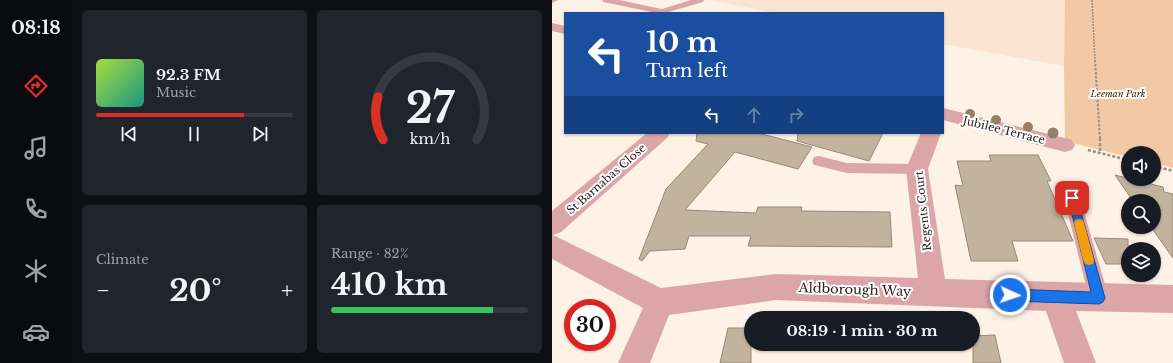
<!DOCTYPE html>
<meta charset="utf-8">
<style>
:root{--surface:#171b24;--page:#20242c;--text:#f1f3f6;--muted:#9ea1a6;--line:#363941;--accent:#d93025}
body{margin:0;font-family:"Libre Baskerville",serif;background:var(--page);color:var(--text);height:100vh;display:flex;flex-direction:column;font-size:15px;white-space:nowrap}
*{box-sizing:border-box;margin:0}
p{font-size:13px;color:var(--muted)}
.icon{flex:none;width:22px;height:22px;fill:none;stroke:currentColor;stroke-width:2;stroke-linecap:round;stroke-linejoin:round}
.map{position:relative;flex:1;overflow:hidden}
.details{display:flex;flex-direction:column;gap:10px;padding:10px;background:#0d0f14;width:480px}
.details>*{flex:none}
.hud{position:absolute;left:12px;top:12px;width:380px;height:122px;border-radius:0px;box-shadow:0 1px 3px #0004;background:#1a4fa0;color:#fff;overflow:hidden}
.fabs{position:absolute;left:569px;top:146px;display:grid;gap:8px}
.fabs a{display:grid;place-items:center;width:40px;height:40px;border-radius:50%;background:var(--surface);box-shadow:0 1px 3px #0004;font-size:20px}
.speed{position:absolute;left:12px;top:299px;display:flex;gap:8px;font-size:20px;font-weight:700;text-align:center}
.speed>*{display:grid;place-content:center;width:52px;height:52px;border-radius:50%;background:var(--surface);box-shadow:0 1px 3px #0004;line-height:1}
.speed .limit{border:6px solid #d22;background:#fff;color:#111}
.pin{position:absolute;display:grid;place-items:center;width:34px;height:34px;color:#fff;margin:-17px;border-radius:8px;box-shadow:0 2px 6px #0006}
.me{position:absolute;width:44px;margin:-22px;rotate:93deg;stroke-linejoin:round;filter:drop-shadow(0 0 3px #0008)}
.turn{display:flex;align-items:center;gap:14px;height:84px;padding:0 16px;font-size:18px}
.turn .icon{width:52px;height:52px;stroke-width:2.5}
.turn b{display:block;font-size:28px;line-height:34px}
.lanes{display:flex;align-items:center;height:38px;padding:0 16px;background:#0003;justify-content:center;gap:20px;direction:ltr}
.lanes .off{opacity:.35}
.big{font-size:30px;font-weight:700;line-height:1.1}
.details .card{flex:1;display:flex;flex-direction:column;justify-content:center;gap:6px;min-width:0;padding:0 14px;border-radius:6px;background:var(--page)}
.details .dial{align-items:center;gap:0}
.dial svg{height:104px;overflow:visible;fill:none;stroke:var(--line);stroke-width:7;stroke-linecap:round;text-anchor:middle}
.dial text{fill:var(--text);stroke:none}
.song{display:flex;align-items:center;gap:12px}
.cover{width:48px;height:48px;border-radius:6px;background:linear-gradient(135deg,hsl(80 70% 55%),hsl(170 70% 35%))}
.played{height:4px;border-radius:2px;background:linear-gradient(90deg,var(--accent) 75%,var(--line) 75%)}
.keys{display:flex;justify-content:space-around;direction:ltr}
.heat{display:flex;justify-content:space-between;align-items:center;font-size:22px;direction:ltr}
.charge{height:6px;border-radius:3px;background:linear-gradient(90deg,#34c759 82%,var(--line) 0)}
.details .tiles{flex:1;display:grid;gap:10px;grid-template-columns:repeat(2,1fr)}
.trip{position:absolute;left:192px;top:311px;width:236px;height:40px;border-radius:20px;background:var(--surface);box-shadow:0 1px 3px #0004;font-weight:700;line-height:40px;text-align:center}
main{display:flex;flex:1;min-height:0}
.tabs{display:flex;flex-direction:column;width:72px;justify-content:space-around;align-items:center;background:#090b0e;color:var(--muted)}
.tabs .icon{width:28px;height:28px}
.tabs .on{color:var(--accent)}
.tabs b{font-size:18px;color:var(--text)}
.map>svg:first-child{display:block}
</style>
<main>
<nav class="tabs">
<b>08:18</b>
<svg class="icon on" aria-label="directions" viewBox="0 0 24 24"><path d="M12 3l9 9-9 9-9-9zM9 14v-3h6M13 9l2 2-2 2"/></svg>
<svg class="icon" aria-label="music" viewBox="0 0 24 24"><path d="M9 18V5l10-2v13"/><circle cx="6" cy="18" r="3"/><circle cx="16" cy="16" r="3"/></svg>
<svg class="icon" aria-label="phone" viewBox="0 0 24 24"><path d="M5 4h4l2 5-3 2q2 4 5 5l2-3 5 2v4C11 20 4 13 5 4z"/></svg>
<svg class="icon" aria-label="climate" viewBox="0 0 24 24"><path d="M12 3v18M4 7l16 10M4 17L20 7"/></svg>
<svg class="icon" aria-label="car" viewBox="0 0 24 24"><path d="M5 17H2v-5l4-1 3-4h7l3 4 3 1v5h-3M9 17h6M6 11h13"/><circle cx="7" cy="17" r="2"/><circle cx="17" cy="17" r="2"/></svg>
</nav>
<section class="details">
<div class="tiles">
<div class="card">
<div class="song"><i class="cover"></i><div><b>92.3 FM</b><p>Music</p></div></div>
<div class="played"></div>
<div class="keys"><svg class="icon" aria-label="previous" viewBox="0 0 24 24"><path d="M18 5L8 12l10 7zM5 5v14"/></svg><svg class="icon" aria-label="pause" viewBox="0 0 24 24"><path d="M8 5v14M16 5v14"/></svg><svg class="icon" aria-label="next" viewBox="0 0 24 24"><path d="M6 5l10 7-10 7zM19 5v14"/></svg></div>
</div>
<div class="card dial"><svg viewBox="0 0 100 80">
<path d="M14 69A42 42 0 1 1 86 69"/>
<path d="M14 69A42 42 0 0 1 10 36" stroke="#d93025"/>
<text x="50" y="56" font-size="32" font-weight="700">27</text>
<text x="50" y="72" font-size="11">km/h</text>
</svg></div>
<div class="card"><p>Climate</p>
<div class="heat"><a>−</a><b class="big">20°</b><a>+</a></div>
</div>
<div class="card"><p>Range · 82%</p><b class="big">410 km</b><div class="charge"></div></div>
</div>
</section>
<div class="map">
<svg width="621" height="363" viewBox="0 0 621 363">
<rect width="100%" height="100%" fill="#fef1e6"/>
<!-- built -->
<polygon fill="#fbe4d1" points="156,0 513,0 512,66 391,44 391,13 225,13"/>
<!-- green -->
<polygon fill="#f3c8a4" points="513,0 621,0 621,168 602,163 602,153 576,153 576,157 513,141 512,66"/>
<!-- building -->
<g fill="#c2b39e" stroke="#988975">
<polygon points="145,133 206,133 260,147 246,169 183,152 133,210 204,213 206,207 250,207 249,211 338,212 340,247 196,246 199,236 137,236 133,249 98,251 90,261 87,259 114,189 156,144 144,141"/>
<polygon points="246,133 331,133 317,161 245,141"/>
<polygon points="437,155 486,155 499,181 495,181 521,241 460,241 466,261 419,261 403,185 411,186 405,161 439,161"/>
<polygon points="563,175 611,187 612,192 621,194 621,258 599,227 602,227 602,201 581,201"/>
<polygon points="542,238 576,239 576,264 554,264"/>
<polygon points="176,328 199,328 199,363 168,363"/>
<polygon points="443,335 449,363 421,363 421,336"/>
</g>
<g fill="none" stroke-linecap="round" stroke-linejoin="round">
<!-- path-far2 -->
<polyline stroke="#998f86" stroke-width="1.5" stroke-dasharray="2 1" stroke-linecap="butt" points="540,0 543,61"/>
<!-- path-far1 -->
<polyline stroke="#998f86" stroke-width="2" stroke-dasharray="2.5 1.5" stroke-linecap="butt" points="543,60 548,139"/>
<!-- path -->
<g stroke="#998f86" stroke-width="2.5" stroke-dasharray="3 2" stroke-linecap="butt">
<polyline points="548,138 548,153"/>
<polyline points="536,150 576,160"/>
<polyline points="602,166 621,171"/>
</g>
<!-- lane -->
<g fill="#dca6a8" fill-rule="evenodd">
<polygon points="0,0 6,0 0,3"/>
<polygon points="50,0 67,0 110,9 139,0 152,0 151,2 113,13 100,13 100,12 51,2"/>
<polygon points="267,156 295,163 365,164 370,165 372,169 370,173 365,174 295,173 262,165 260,161 262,157"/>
<polygon points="520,192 526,194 528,198 557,298 554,305 547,308 540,305 537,298 512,198 514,194"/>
</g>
<!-- street -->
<g fill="#dca6a8" fill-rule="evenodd">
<polygon points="0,23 13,26 13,34 0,31"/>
<polygon points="391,108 513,138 520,140 523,145 520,150 513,152 391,120"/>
<polygon points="95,133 118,133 115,138 9,232 1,235 109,288 224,274 366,278 354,169 369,133 389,133 376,169 393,279 621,285 621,313 524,311 544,363 512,363 494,311 224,300 117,315 98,363 66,363 91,308 0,259 0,211"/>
</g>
</g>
<!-- trees -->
<g fill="#988068">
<circle cx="418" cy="114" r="5"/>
<circle cx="444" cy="120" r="5"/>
<circle cx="476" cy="127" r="5"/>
<circle cx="501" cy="133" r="5.5"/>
</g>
<!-- route -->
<polygon fill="#1a73e8" stroke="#114b97" points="520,194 524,195 525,198 553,298 551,302 547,304 458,301 454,299 452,295 454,291 458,289 539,292 516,198 517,195"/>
<!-- slow -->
<polygon fill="#f59e0b" points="527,219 531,220 532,223 542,260 541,264 537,265 533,264 531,260 522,223 523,220"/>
<g text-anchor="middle" stroke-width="4" stroke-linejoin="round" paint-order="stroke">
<!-- far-park labels -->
<g font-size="9" font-style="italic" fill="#442401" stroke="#fff">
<text x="566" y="97">Leeman Park</text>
</g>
<!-- street labels -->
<g font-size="11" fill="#29211a" stroke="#fff">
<text transform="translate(452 130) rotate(14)" y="4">Jubilee Terrace</text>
<text transform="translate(54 179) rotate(-41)" y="4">St Barnabas Close</text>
<text transform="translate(371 211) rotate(-96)" y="4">Regents Court</text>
</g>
<!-- near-street labels -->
<g font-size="13" fill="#29211a" stroke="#fff">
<text transform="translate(303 289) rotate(2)" y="5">Aldborough Way</text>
</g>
</g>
</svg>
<div class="fabs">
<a><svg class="icon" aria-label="sound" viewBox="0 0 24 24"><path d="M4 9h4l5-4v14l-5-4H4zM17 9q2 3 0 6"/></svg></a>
<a><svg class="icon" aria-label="search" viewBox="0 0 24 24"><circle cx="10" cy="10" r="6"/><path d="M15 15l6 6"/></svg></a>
<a><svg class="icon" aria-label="layers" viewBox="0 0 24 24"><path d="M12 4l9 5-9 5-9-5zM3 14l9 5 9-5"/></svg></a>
</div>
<div class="speed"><div class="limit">30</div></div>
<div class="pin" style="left:520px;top:198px;background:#d93025"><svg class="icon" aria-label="arrive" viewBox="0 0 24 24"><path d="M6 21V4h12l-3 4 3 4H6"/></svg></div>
<svg class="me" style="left:458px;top:295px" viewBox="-20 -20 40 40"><circle r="17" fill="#1a73e8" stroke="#fff" stroke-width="3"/><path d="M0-11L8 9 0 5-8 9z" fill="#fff"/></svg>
<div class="trip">08:19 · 1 min · 30 m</div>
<div class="hud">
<div class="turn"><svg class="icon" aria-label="left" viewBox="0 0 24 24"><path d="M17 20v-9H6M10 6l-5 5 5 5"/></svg><div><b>10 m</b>Turn left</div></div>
<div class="lanes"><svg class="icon" aria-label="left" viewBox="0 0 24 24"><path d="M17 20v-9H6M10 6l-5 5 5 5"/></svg><svg class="icon off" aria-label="ahead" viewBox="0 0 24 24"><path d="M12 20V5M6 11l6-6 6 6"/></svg><svg class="icon off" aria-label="right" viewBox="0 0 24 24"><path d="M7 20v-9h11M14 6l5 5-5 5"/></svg></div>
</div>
</div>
</main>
